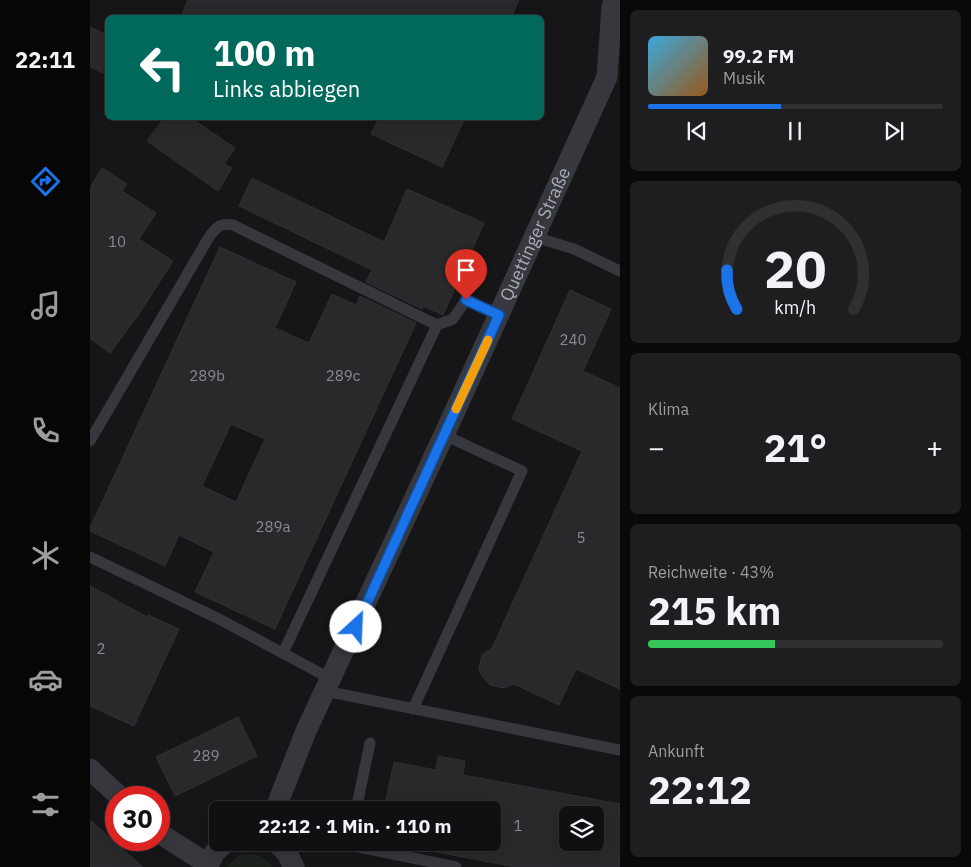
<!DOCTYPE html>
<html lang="de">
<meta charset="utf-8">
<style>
:root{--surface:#101012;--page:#1e1e20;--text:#f1f3f6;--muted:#9c9d9f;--line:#303032;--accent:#1a73e8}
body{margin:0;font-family:"IBM Plex Sans",sans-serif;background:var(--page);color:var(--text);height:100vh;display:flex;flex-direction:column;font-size:19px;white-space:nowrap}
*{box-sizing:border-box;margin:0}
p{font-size:16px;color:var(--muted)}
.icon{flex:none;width:28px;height:28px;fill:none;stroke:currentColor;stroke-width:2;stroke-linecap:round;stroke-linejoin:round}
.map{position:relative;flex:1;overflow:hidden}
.details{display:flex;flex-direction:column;gap:10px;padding:10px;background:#09090a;width:351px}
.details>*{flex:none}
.top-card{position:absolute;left:15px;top:15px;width:439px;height:105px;border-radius:8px;box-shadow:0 5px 20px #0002,0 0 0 1px var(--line);background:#00695c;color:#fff;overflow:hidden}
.tools{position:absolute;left:469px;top:806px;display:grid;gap:10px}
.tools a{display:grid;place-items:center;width:45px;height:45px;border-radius:8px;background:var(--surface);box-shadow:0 5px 20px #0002,0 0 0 1px var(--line);font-size:25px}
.speed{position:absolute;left:15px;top:786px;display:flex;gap:10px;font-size:25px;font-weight:700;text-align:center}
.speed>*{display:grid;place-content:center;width:65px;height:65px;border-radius:50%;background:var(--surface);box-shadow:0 5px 20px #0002,0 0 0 1px var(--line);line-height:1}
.speed .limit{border:8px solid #d22;background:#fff;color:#111}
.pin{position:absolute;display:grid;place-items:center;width:42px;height:42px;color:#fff;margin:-51px -21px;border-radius:50% 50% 50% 0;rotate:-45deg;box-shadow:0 0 5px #0007}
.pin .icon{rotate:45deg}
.me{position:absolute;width:55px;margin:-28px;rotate:25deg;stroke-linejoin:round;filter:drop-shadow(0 0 4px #0008)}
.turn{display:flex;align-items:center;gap:18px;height:105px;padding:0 25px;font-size:22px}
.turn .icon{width:65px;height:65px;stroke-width:2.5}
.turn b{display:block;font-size:35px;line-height:42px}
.big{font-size:38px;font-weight:700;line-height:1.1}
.details .card{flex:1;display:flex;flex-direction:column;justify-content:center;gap:8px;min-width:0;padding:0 18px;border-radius:8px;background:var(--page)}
.details .dial{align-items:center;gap:0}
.dial svg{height:130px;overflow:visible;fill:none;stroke:var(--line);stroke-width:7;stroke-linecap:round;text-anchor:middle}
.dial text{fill:var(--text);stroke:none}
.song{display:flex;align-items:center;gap:15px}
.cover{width:60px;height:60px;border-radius:8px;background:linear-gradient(135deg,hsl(200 70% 55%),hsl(30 70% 35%))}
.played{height:5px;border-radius:2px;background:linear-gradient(90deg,var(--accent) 45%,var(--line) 45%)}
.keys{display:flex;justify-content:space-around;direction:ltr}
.heat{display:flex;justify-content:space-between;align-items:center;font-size:28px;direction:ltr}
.charge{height:8px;border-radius:4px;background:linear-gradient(90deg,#34c759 43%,var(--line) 0)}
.trip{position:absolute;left:119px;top:801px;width:292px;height:50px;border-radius:8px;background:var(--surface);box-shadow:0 5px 20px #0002,0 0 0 1px var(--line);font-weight:700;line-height:50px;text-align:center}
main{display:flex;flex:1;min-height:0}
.dock{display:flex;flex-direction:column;width:90px;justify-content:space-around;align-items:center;background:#060607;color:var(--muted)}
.dock .icon{width:35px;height:35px}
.dock .active{color:var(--accent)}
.dock b{font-size:22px;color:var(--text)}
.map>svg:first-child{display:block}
</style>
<main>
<nav class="dock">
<b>22:11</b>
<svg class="icon active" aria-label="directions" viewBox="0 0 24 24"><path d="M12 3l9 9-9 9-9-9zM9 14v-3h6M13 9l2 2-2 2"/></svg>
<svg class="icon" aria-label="music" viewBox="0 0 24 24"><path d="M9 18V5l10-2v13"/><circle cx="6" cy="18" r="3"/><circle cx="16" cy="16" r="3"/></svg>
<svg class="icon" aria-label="phone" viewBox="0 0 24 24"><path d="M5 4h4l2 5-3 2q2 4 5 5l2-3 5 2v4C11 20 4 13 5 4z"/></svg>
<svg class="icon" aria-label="climate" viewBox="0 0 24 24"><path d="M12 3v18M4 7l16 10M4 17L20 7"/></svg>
<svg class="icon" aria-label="car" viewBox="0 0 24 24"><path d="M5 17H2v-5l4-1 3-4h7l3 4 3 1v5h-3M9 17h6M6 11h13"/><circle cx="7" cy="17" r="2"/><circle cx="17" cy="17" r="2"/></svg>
<svg class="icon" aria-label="filters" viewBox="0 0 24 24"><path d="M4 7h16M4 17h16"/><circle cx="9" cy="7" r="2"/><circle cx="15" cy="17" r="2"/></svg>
</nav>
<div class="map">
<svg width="530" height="867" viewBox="0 0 530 867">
<rect width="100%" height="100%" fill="#161618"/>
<!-- green -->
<path fill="#1c231d" d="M 158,854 C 169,855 176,858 183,867 L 137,867 L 148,856 Z"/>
<!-- building -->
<g fill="#29292c" stroke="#303034" fill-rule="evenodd">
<polygon points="98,0 429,0 421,18 90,18"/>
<polygon points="0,27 18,35 18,75 0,67"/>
<polygon points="74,118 101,118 145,148 134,164 142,168 128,191 57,141"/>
<polygon points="289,118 375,118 352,167 281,134"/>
<polygon points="12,168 37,184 32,191 66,213 49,239 83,261 49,314 20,353 0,338 0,188"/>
<polygon points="162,178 294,242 317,189 394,223 353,315 333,306 332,309 276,282 282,270 149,206"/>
<path d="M 130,247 L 206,282 L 185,328 L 219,343 L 242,294 L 266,305 L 270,296 L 326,323 L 185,629 L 105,592 L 124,552 L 89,535 L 75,566 L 0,531 L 0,528 ZM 141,424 L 175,439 L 146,502 L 112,486 Z"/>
<polygon points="480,290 521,309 493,371 530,388 530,689 486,669 469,705 424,684 414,688 400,685 391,675 389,668 392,655 402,648 492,451 422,419"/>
<polygon points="0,586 57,617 58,615 89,629 44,726 0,706"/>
<polygon points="148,717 167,756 85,796 66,757"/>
<path d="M 348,756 L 375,761 L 373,775 L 530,804 L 530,867 L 425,867 L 294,842 L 402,842 L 402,810 L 294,810 L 304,762 L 346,770 ZM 478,815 L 505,815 L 505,842 L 478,842 Z"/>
<polygon points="0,820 53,867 0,867"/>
</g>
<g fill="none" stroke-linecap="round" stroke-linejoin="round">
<!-- service -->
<g stroke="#37383d" stroke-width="11">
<polyline points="445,237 484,249 530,271"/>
<path d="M 0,441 L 119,237 C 127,227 129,223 143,225 L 347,325 L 363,319 L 376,300 L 409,315"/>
<polyline points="0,557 129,619 241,679"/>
<polyline points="193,653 347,325"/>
<polyline points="235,691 530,750"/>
<polyline points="323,709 432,471 354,435"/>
<polyline points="266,810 280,743"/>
<polyline points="260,842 259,845 366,867"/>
</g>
<!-- minor -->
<g stroke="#37383d" stroke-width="21">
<polyline points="0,769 31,798"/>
<path id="s1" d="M 185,810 L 216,731 L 354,435 L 517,77 L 522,6"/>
<polyline points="69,833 118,864"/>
<polyline points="186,842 197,853 204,867"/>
<polyline points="117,867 125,852 136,842"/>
</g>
</g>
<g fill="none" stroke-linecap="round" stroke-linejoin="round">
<defs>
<polyline id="route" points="266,627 409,315 376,300"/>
</defs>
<!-- route casing -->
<use href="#route" stroke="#114b97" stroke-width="12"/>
<!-- route -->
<use href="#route" stroke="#1a73e8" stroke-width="9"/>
<!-- slow -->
<polyline stroke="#f59e0b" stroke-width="9" points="366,409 398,340"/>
</g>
<g text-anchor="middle" stroke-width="5" stroke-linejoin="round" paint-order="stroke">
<!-- number labels -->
<g font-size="15" fill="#888b94">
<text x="27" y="247">10</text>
<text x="483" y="345">240</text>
<text x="117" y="381">289b</text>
<text x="253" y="381">289c</text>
<text x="183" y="532">289a</text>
<text x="491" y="543">5</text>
<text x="11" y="654">2</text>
<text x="116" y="761">289</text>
<text x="428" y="831">1</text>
</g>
<!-- street labels -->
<g font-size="18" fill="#a8adb8" stroke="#111113">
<text dy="6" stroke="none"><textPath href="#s1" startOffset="632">Quettinger Straße</textPath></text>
</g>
</g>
</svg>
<div class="tools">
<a><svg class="icon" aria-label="layers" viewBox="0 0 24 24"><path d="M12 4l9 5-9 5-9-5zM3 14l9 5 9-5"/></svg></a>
</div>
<div class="speed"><div class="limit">30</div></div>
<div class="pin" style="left:376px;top:300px;background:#d93025"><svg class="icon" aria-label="arrive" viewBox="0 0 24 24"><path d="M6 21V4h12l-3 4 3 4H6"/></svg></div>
<svg class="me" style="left:266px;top:627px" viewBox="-20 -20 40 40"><circle r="19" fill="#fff"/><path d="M0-13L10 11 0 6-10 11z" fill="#1a73e8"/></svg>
<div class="trip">22:12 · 1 Min. · 110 m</div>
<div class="top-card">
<div class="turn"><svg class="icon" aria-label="left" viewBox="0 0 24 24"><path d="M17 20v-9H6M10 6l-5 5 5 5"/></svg><div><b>100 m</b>Links abbiegen</div></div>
</div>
</div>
<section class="details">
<div class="card">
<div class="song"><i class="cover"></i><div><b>99.2 FM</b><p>Musik</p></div></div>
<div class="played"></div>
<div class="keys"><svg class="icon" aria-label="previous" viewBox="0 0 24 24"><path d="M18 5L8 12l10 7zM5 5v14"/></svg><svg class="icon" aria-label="pause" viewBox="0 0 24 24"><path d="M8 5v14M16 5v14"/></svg><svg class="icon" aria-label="next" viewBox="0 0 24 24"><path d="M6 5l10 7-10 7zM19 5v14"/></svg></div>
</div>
<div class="card dial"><svg viewBox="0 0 100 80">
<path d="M14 69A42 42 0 1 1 86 69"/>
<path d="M14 69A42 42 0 0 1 8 45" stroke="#1a73e8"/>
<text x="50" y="56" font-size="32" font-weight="700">20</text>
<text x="50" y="72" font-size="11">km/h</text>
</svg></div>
<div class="card"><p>Klima</p>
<div class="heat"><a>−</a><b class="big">21°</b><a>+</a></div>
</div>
<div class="card"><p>Reichweite · 43%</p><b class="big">215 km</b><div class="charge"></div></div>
<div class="card"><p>Ankunft</p><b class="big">22:12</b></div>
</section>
</main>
